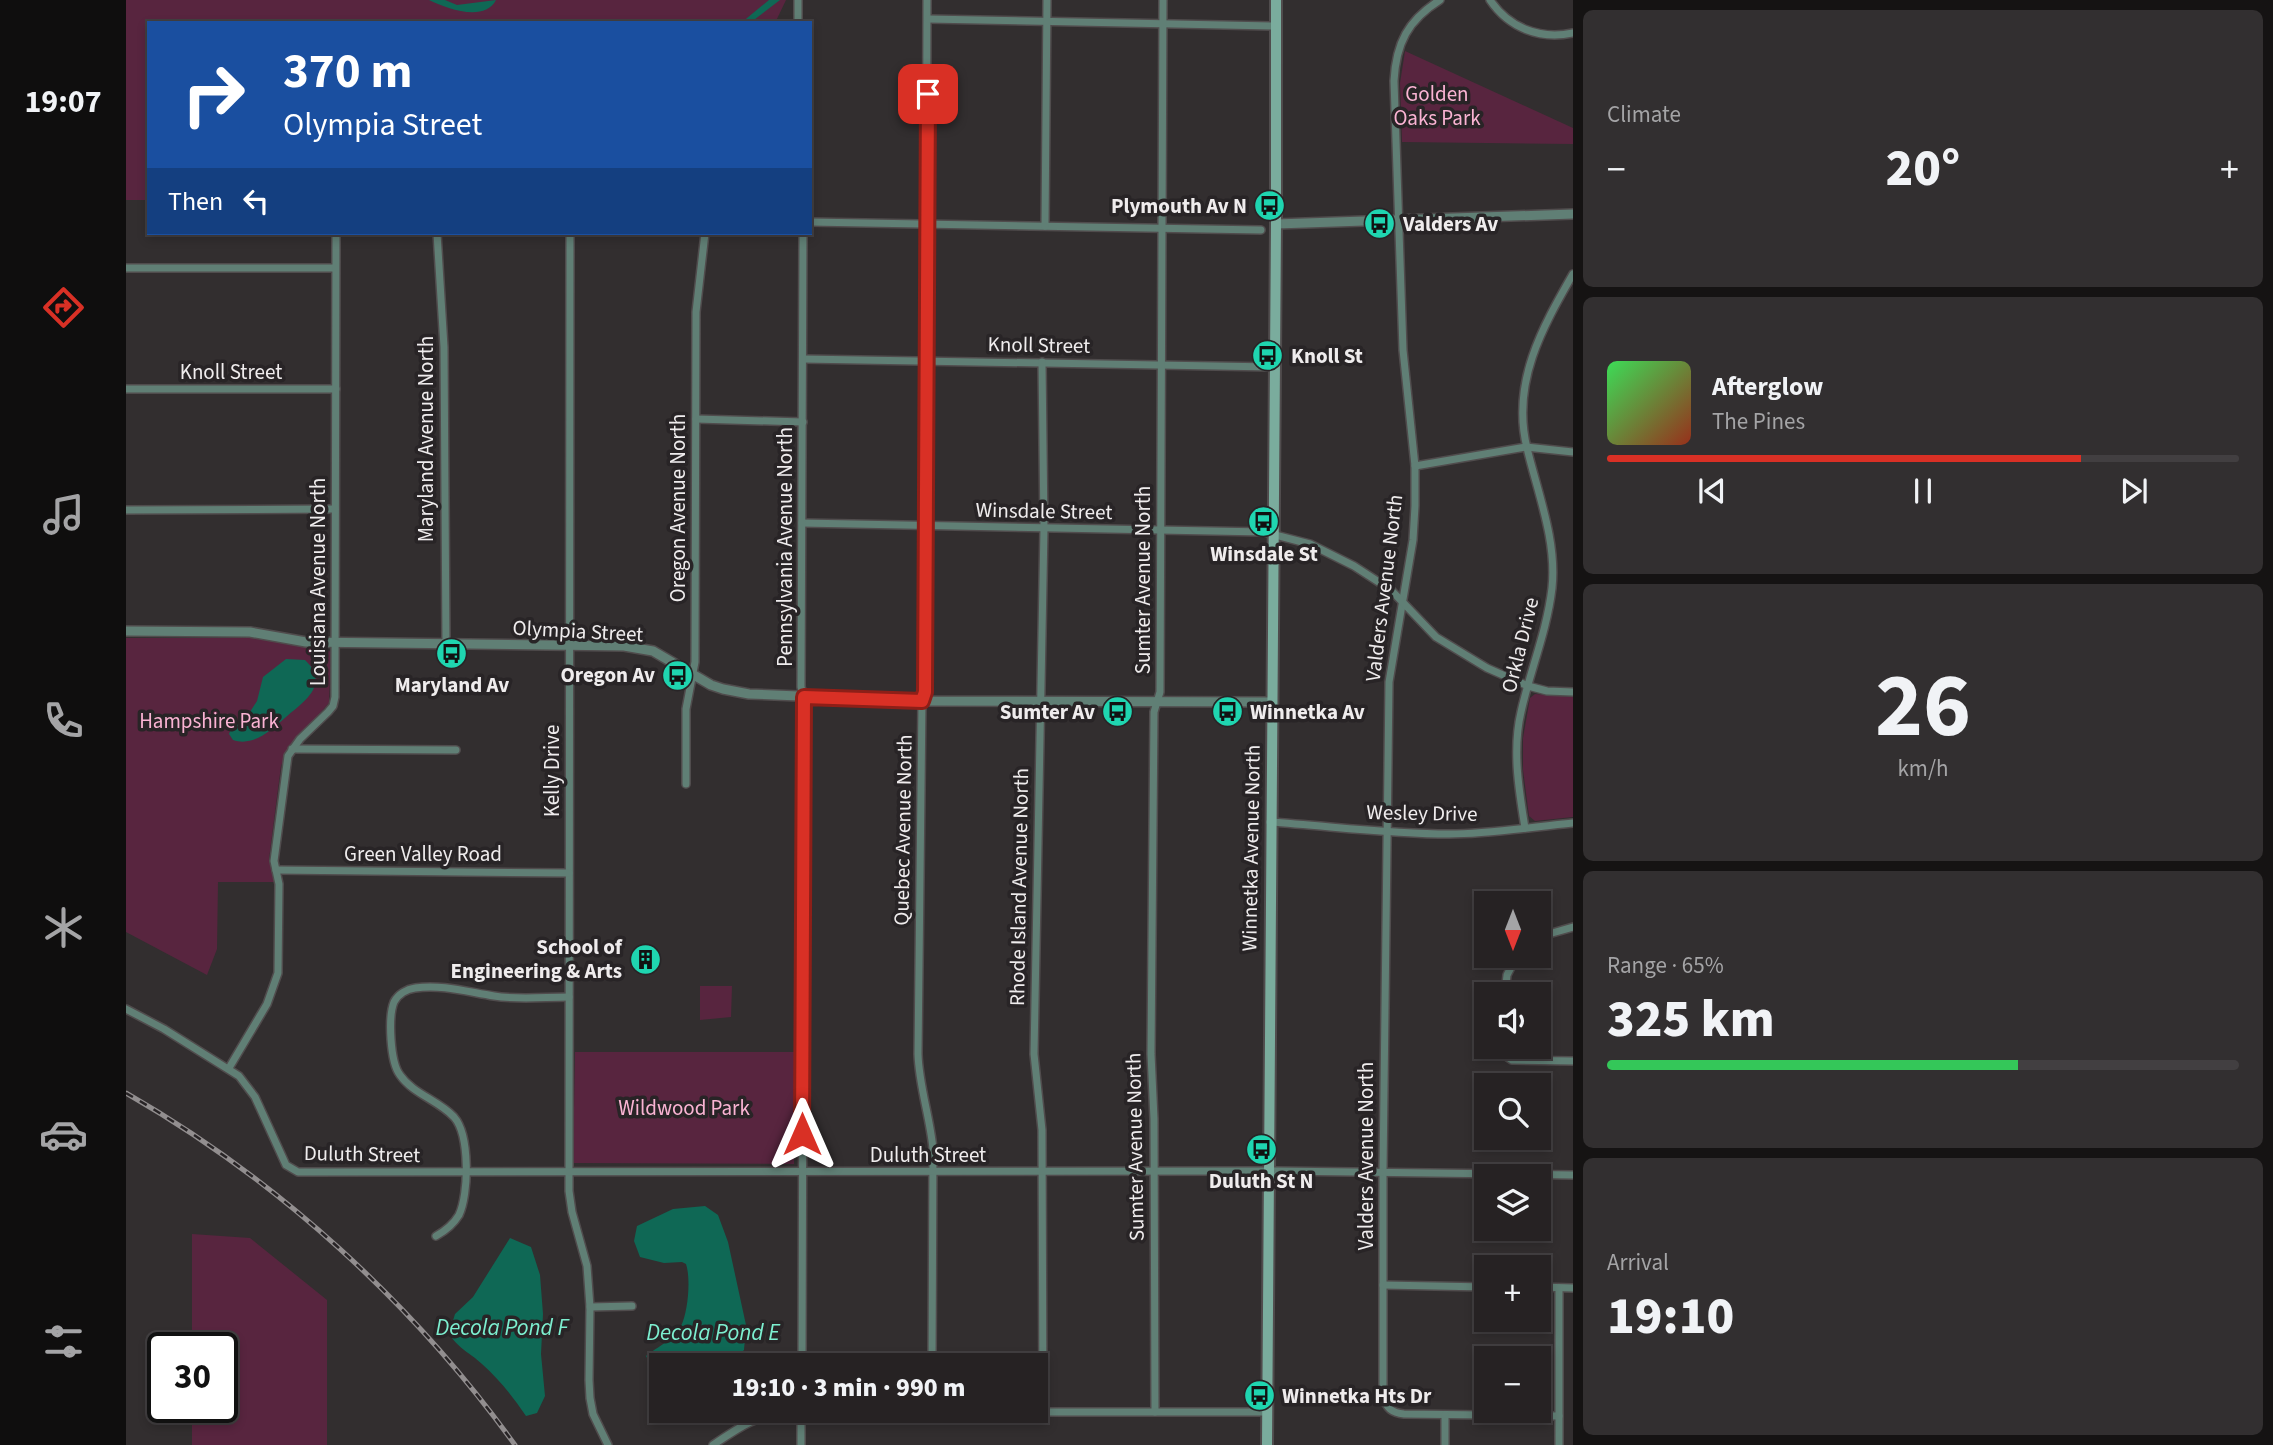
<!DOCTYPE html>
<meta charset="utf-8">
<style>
:root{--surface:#262223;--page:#322f30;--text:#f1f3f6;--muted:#a4a4a6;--line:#423f41;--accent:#d93025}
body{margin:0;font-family:"Source Sans 3",sans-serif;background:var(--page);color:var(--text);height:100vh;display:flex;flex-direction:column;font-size:26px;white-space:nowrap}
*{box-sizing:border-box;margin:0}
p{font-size:23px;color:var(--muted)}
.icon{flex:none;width:38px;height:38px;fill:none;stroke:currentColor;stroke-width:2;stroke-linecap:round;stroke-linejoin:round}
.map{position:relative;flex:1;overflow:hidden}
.sheet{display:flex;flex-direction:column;gap:10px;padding:10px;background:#151313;width:700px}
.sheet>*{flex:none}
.hud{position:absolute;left:21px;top:21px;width:665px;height:214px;border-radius:0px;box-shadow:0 4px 10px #0003,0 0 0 2px var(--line);background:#1a4fa0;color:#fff;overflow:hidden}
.needle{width:46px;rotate:180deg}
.fabs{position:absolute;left:1348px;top:891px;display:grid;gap:14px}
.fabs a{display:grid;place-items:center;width:77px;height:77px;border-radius:0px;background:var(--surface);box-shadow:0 4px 10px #0003,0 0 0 2px var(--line);font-size:35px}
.speed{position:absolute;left:21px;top:1332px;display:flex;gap:14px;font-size:35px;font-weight:700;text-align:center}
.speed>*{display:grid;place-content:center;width:91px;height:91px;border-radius:50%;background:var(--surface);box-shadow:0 4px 10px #0003,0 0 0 2px var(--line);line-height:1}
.speed .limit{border:4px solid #111;border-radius:10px;background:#fff;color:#111}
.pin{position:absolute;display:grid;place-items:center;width:60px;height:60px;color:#fff;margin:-30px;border-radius:14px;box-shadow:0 4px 10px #0006}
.me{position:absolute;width:77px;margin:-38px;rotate:0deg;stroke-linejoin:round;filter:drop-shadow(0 0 5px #0008)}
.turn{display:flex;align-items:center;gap:24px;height:147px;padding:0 21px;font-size:32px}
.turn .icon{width:91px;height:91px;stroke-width:2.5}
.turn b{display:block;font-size:49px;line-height:60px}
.then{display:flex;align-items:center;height:66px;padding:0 21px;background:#0003;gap:14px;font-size:26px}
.big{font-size:52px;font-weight:800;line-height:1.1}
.sheet .tile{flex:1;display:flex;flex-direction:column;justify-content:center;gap:10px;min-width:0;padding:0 24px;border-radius:10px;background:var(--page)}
.sheet .dial{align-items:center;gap:0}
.dial b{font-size:91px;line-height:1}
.song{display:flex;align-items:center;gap:21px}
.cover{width:84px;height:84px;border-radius:10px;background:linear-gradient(135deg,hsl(130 70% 55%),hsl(10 70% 35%))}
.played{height:7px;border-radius:4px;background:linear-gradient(90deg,var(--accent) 75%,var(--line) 75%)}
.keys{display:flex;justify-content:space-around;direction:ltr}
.heat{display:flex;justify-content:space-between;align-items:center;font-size:38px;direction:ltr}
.charge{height:10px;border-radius:5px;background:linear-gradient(90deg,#34c759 65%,var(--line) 0)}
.trip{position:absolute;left:523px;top:1353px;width:399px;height:70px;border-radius:0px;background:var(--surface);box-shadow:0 4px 10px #0003,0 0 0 2px var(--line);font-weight:800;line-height:70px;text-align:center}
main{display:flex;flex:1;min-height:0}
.dock{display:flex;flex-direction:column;width:126px;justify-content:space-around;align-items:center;background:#0f0e0e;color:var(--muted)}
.dock .icon{width:49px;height:49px}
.dock .active{color:var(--accent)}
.dock b{font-size:32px;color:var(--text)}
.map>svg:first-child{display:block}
</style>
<main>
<nav class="dock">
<b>19:07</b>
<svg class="icon active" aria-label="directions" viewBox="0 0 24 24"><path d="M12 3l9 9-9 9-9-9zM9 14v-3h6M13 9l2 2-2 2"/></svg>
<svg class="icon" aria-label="music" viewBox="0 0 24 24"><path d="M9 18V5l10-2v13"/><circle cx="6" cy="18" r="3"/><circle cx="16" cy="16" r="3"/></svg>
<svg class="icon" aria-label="phone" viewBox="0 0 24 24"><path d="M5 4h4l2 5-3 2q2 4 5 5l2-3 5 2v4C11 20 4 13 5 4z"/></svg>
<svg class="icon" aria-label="climate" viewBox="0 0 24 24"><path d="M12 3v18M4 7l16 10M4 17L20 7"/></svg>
<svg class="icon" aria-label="car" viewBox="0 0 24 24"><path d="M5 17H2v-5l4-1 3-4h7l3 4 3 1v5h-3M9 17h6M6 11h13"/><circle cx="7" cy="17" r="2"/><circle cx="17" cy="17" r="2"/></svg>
<svg class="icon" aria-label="filters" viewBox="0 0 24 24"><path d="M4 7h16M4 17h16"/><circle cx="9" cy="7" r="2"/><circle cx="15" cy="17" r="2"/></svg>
</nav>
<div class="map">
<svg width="1447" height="1445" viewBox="0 0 1447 1445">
<rect width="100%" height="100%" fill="#322e2f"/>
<!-- green -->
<g fill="#58253f">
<polygon points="0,0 660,0 649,23 23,23 23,200 0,200"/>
<polygon points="1279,51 1447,128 1447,144 1276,142 1274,83"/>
<polygon points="0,638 126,638 201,650 205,652 203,703 163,748 155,766 143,859 148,882 92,882 91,949 81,975 0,932"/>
<polygon points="1409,694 1447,697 1447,817 1409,821 1403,816 1397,770 1397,738 1404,698"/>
<polygon points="574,986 606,986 605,1017 574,1020"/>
<polygon points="449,1052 669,1052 668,1164 447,1163"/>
<polygon points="66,1234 124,1238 201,1300 201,1445 66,1445 66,1407 96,1407 96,1348 66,1347"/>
</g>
<!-- water -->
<g fill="#0f6855">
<path d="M 303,0 L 319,0 L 331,5 L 370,0 C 358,23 320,8 303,0 Z"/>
<polygon points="643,0 654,0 624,23 615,23"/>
<path d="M 160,659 L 179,660 C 205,684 178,702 160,717 C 145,730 128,747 107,740 L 103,734 L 105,729 L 120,718 L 131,701 L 137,677 Z"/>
<path d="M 579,1206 L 592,1215 L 602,1242 L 620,1325 L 618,1350 L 602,1365 L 536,1365 L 535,1379 L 532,1378 L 520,1356 C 531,1347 549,1339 555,1326 C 562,1312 565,1279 560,1264 L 556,1262 L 538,1263 L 514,1257 L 508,1241 L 511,1226 L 547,1209 Z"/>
<path d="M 384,1238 L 405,1247 L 414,1275 L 417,1314 L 415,1354 L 419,1396 L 411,1413 L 400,1416 C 387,1397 373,1379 356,1364 C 342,1351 335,1351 323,1334 L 329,1314 L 347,1297 Z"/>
</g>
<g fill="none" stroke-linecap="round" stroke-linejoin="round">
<defs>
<g id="minor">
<path d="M 801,0 L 799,692 L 796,701 L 792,1054 C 793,1086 804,1117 807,1149 L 806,1365"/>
<path d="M 1314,0 C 1282,20 1270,43 1268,81 L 1277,350 L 1289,466 L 1289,506 L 1287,540 L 1263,682 L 1257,1172 L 1257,1396 C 1260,1408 1266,1413 1278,1414 L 1433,1416"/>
<path d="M 1364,0 C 1383,28 1414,40 1447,33"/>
<polyline points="802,19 1150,26"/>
<polyline points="672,23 672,0"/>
<polyline points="684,222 1135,230"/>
<polyline points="919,226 921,0"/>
<polyline points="311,233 318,347 320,644"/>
<polyline points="444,233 443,1191 446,1212 461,1266 464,1307 463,1380 464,1398 467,1414 482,1445"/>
<polyline points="0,268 209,268"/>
<polyline points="677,359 1149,367"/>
<polyline points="916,362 918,528 908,1054 916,1130 917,1412"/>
<polyline points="0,389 210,389"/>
<polyline points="570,419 677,422"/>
<polyline points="1289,466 1400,447 1447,452"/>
<polyline points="0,510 209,509"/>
<polyline points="676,523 1138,532 1184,544 1228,566 1265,590 1310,637 1361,668 1402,686 1421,691 1447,692"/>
<polyline points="166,749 330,750"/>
<polyline points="560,784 560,709 569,662 570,312 579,233"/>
<path d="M 1144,822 C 1204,826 1263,834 1323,834 C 1364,834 1406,827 1447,823"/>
<path d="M 1399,828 C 1393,791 1386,750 1395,712 C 1404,671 1421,631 1426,588 C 1431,541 1412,494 1401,448 C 1385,383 1416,328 1447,274"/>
<polyline points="150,870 443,873"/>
<polyline points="1412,937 1447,927"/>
<polyline points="1379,994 1381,975 1391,956"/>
<polyline points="0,1009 38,1029 113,1076 129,1097 160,1165 172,1172 1152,1171 1447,1175"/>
<polyline points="1376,1046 1377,1054 1386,1060 1447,1061"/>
<polyline points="103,1068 141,1004 152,973 153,884 148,861 162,756 174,739 202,712 207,706 209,697 210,233"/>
<path d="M 310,1236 C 319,1231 327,1225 333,1215 C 343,1194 344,1135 328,1117 C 312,1100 287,1094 274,1075 C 264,1062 262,1017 268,1002 C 272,994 281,989 289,988 C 316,984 342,992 368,996 C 392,1000 418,997 443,997"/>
<polyline points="1257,1285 1360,1287"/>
<polyline points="1412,1287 1447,1288"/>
<polyline points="464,1307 506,1306"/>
<polyline points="676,1365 678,697 675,687 677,233"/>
<polyline points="675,1410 675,1445"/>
<polyline points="1029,1412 1028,1119 1025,1054 1028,712 1034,692 1037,0"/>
<polyline points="1319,1415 1319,1445"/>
<path d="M 587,1445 C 612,1428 632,1414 663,1412 L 1141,1412"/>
<polyline points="1433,1445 1433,1288"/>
</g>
<g id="tertiary">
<polyline points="1150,224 1447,214"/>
<polyline points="0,631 124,632 180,642 498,646 527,651 585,685 597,689 623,694 796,701 1146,702"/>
</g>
<polyline id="secondary" points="1141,1445 1150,224 1150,0"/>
</defs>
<!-- minor casing -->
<use href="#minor" stroke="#504c4d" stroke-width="10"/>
<!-- tertiary casing -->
<use href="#tertiary" stroke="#504c4d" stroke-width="12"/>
<!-- secondary casing -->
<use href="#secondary" stroke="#504c4d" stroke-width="14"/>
<!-- minor -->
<use href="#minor" stroke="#607f75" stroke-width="7"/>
<!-- tertiary -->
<use href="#tertiary" stroke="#607f75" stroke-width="9"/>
<!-- secondary -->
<use href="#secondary" stroke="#7aac9d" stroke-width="10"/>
<defs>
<path id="rail" d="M 0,1093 C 152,1180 287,1303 389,1445"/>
</defs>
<!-- rail casing -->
<use href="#rail" stroke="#928e8f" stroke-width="5"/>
<!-- rail -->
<use href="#rail" stroke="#282426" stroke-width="2.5" stroke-dasharray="8" stroke-linecap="butt"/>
</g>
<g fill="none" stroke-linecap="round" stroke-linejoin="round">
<defs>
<polyline id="route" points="676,1134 678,697 796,701 799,692 802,94"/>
</defs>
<!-- route casing -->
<use href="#route" stroke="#8d1f18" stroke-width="18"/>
<!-- route -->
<use href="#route" stroke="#d93025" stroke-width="12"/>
</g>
<!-- icons -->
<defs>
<symbol id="bus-disc" viewBox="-11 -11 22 22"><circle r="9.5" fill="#1fd5b0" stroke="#282426"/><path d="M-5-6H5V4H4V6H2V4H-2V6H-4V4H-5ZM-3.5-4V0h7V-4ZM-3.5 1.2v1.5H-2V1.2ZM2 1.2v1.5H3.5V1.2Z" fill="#111"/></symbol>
<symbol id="building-disc" viewBox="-11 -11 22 22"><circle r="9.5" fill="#1fd5b0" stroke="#282426"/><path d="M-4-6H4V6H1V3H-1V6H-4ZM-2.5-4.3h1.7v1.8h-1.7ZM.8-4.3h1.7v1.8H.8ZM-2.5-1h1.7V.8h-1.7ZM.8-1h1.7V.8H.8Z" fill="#111"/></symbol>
</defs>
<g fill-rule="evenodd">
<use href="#bus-disc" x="1126" y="188" width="35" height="35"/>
<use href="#bus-disc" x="1236" y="206" width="35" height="35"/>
<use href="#bus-disc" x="1124" y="338" width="35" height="35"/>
<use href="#bus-disc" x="1120" y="504" width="35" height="35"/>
<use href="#bus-disc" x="308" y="636" width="35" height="35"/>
<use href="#bus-disc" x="534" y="658" width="35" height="35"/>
<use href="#bus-disc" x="974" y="694" width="35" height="35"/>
<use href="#bus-disc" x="1084" y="694" width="35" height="35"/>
<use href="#building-disc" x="502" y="942" width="35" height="35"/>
<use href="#bus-disc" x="1118" y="1132" width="35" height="35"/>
<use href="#bus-disc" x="1116" y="1378" width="35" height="35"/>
</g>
<g text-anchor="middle" stroke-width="7" stroke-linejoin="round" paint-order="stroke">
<!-- park labels -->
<g font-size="21" fill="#fab3d3" stroke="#282426">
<text x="1311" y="101">Golden<tspan x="1311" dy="24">Oaks Park</tspan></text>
<text x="83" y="728">Hampshire Park</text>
<text x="558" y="1115">Wildwood Park</text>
</g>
<!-- poi labels -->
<g font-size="21" font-weight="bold" fill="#efeced" stroke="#282426" text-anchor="end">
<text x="1121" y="213">Plymouth Av N</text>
<text x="1277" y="231" text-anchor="start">Valders Av</text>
<text x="1165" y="363" text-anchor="start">Knoll St</text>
<text x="1138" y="561" text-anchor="middle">Winsdale St</text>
<text x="529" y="682">Oregon Av</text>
<text x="326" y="692" text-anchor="middle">Maryland Av</text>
<text x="969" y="719">Sumter Av</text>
<text x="1124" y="719" text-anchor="start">Winnetka Av</text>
<text x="496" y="954">School of<tspan x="496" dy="24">Engineering &amp; Arts</tspan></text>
<text x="1135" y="1188" text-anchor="middle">Duluth St N</text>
<text x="1156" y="1403" text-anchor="start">Winnetka Hts Dr</text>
</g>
<!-- street labels -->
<g font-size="21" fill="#efeced" stroke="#282426">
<text transform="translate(913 345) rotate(1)" y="7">Knoll Street</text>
<text x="105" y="379">Knoll Street</text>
<text transform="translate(300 439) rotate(-90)" y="7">Maryland Avenue North</text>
<text transform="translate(552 508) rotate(-90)" y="7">Oregon Avenue North</text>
<text transform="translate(918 511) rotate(1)" y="7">Winsdale Street</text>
<text transform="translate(659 547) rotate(-90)" y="7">Pennsylvania Avenue North</text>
<text transform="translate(1017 580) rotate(-90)" y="7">Sumter Avenue North</text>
<text transform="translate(192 582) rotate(-90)" y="7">Louisiana Avenue North</text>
<text transform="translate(1258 588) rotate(-83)" y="7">Valders Avenue North</text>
<text transform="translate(452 631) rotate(3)" y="7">Olympia Street</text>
<text transform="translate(1394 645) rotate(-76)" y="7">Orkla Drive</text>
<text transform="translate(426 771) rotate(-90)" y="7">Kelly Drive</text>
<text transform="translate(1296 813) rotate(1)" y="7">Wesley Drive</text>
<text transform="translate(777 830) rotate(-89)" y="7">Quebec Avenue North</text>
<text transform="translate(1125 848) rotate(-89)" y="7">Winnetka Avenue North</text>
<text x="297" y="861">Green Valley Road</text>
<text transform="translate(893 887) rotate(-89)" y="7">Rhode Island Avenue North</text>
<text transform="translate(1009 1147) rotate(-91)" y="7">Sumter Avenue North</text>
<text transform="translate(236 1154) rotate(1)" y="7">Duluth Street</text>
<text x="802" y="1162">Duluth Street</text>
<text transform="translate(1240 1156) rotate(-90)" y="7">Valders Avenue North</text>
</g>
<!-- water labels -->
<g font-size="23" font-style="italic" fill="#7defd0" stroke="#282426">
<text x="376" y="1335">Decola Pond F</text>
<text x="587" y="1340">Decola Pond E</text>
</g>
</g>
</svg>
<div class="fabs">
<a><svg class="needle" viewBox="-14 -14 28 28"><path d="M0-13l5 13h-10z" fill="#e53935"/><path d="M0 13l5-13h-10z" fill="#a4a4a6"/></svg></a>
<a><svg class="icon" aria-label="sound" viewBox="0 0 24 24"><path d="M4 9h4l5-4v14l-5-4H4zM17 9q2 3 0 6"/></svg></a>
<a><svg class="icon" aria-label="search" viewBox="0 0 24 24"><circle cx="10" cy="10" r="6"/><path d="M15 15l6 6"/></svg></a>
<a><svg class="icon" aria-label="layers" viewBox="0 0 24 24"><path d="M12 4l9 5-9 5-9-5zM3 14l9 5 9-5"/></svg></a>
<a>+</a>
<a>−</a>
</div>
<div class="speed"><div class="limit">30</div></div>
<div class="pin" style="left:802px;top:94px;background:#d93025"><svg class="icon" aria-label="arrive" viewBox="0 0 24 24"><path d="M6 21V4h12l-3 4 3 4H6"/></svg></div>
<svg class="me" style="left:676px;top:1134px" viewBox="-20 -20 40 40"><path d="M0-17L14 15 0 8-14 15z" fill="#d93025" stroke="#fff" stroke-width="4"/></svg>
<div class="trip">19:10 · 3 min · 990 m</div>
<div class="hud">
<div class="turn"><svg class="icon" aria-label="right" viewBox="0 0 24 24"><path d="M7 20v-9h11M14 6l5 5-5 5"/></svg><div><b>370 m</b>Olympia Street</div></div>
<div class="then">Then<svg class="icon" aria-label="left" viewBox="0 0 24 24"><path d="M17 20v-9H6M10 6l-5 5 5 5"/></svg></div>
</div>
</div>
<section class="sheet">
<div class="tile"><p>Climate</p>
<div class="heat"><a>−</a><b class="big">20°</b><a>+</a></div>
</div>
<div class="tile">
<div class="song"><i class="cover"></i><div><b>Afterglow</b><p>The Pines</p></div></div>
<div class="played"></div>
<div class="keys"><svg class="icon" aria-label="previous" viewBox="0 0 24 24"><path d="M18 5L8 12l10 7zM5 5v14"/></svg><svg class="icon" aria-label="pause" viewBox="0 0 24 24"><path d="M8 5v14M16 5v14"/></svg><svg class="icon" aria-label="next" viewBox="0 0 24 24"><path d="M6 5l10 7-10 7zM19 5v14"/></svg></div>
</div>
<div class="tile dial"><b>26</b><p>km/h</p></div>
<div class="tile"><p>Range · 65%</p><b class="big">325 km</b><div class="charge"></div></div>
<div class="tile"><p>Arrival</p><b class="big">19:10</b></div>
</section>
</main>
